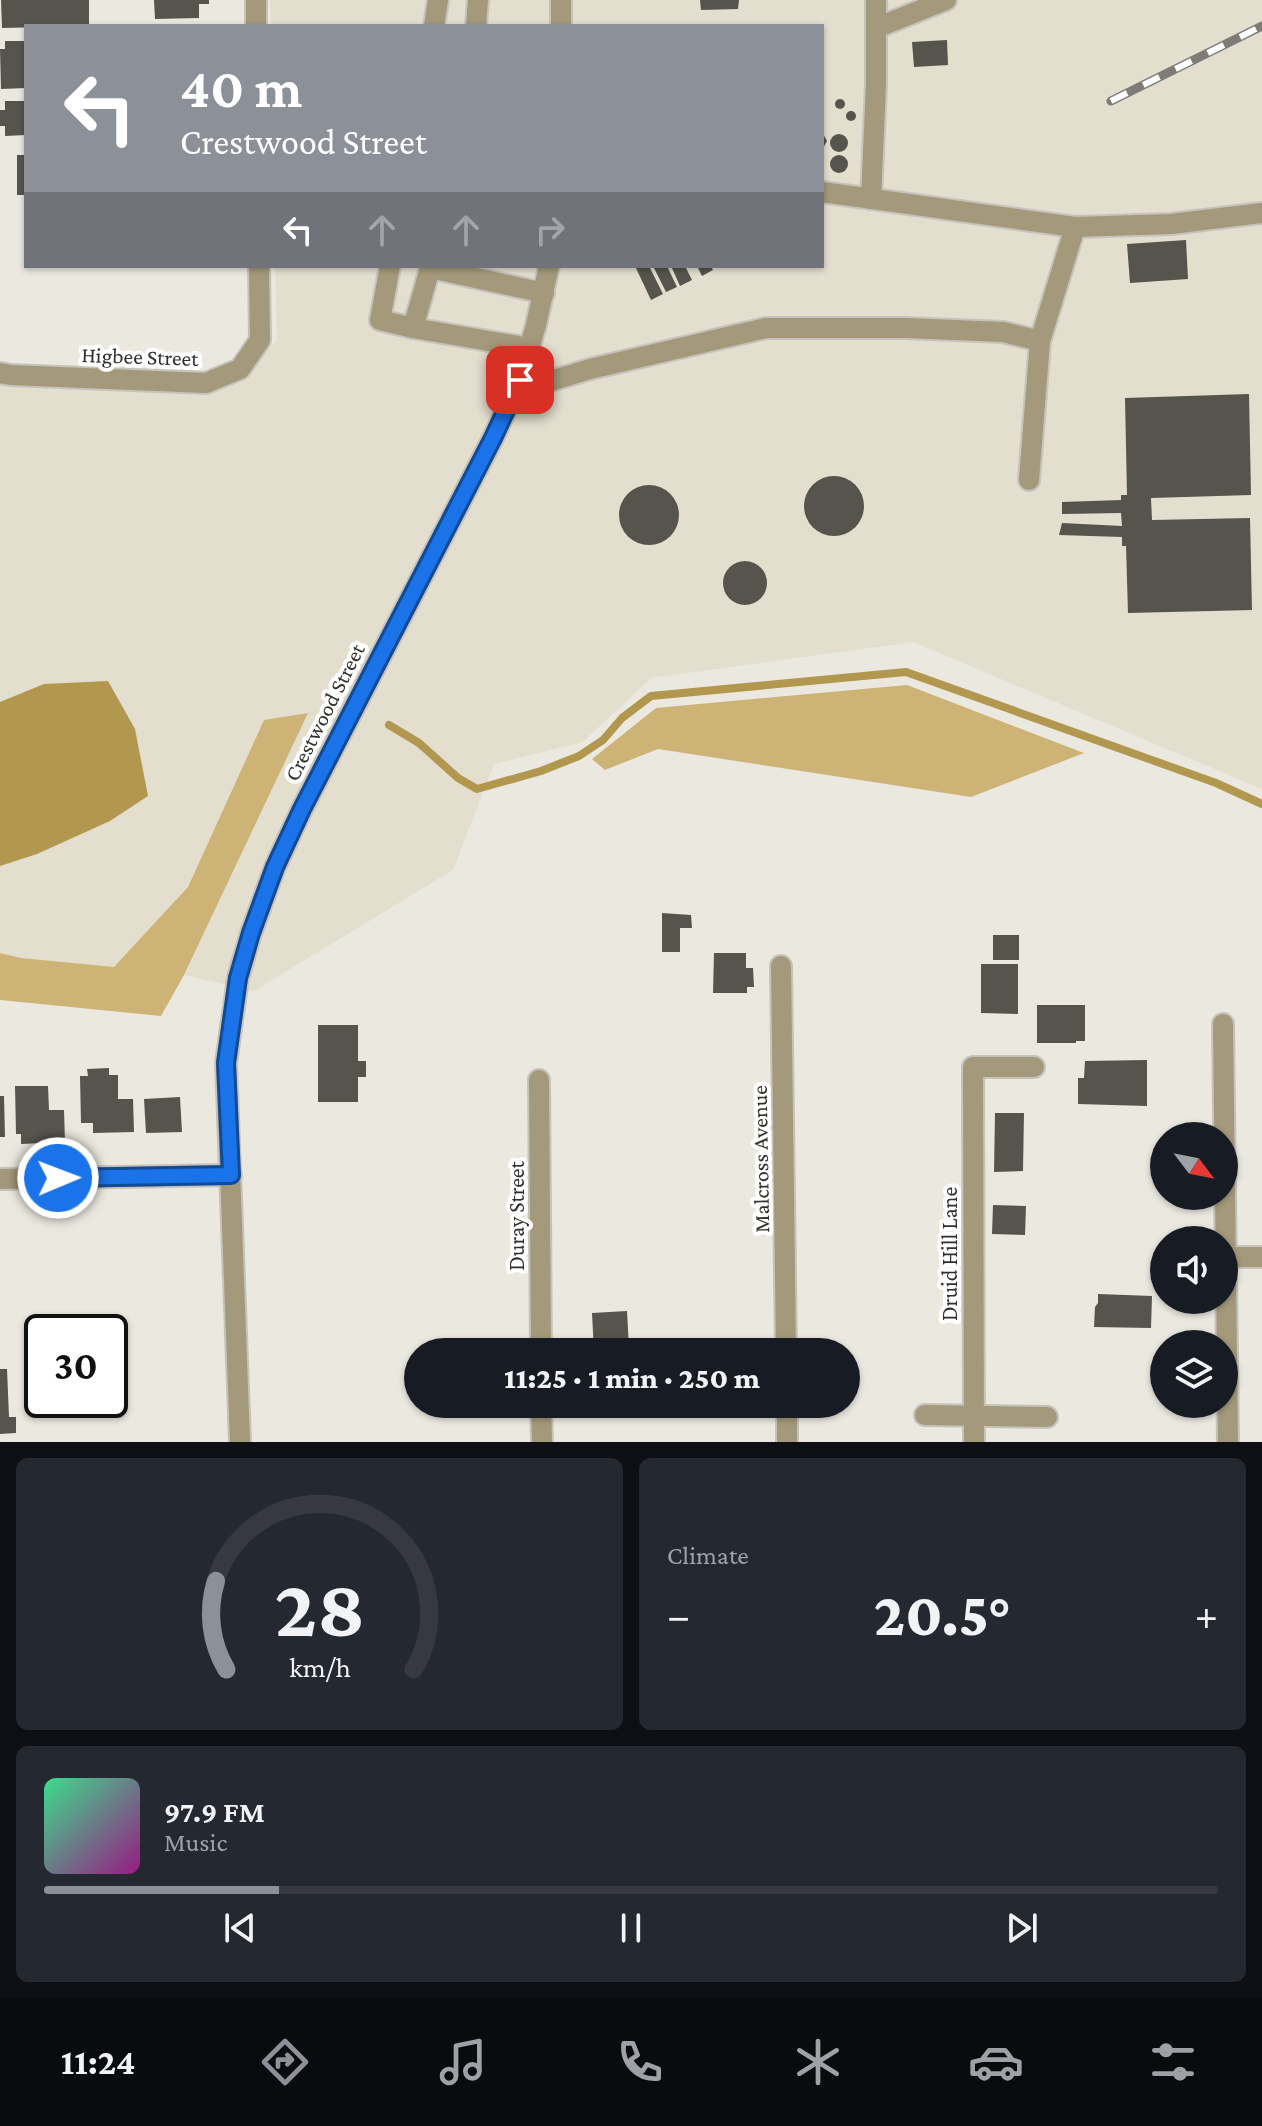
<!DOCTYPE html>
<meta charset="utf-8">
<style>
:root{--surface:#171b24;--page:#242831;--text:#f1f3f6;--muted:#9ea1a6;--line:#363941;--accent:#8c9099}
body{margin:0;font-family:"Crimson Pro",serif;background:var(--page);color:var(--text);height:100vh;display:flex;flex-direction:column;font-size:30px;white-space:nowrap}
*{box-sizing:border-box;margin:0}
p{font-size:26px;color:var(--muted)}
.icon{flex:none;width:44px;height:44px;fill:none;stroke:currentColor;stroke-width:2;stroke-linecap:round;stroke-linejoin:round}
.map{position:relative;height:1442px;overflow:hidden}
.details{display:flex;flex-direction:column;gap:16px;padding:16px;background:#0d0f14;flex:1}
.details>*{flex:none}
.banner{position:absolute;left:24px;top:24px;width:800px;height:244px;border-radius:0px;box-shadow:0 2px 6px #0004;background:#8c9099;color:#fff;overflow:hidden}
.needle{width:52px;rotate:122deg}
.tools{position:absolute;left:1150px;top:1122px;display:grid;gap:16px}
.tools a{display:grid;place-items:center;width:88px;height:88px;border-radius:50%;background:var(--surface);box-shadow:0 2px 6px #0004;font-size:40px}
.speed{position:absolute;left:24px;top:1314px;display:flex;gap:16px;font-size:40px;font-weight:700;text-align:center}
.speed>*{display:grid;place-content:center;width:104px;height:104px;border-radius:50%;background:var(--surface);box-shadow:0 2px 6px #0004;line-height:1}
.speed .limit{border:4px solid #111;border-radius:12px;background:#fff;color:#111}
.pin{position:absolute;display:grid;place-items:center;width:68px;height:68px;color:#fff;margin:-34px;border-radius:16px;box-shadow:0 4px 12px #0006}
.me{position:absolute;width:88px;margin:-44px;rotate:89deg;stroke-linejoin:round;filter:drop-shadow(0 0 6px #0008)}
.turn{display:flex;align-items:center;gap:28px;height:168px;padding:0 24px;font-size:36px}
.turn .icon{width:104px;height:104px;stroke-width:2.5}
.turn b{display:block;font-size:56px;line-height:68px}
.lanes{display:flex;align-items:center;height:76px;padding:0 24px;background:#0003;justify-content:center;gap:40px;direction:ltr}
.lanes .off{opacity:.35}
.big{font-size:60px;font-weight:800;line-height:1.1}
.details .tile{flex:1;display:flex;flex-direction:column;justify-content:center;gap:12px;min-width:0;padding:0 28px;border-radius:12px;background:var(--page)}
.details .dial{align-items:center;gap:0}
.dial svg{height:208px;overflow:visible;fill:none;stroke:var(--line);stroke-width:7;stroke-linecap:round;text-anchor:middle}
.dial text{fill:var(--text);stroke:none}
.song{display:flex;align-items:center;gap:24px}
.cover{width:96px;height:96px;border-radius:12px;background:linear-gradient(135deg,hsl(150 70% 55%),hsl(310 70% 35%))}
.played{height:8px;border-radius:4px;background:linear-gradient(90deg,var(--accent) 20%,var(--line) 20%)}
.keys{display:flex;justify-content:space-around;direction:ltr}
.heat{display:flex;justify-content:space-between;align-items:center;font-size:44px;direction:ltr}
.details .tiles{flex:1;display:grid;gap:16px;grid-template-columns:1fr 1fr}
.tile:last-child{grid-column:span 2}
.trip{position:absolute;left:404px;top:1338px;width:456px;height:80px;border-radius:40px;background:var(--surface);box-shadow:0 2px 6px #0004;font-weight:800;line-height:80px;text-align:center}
.tabs{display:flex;height:128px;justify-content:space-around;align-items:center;background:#090b0e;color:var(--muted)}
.tabs .icon{width:56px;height:56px}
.tabs .on{color:var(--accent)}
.tabs b{font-size:36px;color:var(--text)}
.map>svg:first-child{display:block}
</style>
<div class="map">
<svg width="1262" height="1442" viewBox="0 0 1262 1442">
<rect width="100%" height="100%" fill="#ebe8e0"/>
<!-- built -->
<polygon fill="#e4decf" points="270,0 1262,0 1262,789 913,642 651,678 583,742 494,764 453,870 254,991 184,975 307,713 264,720 188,887 114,968 21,958 0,953 0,381 244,374 277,340 275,266 822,266 822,26 271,26"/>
<!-- green -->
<g fill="#cdb476">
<polygon points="907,685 1084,753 971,797 658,749 605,770 592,759 656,708"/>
<polygon points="308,713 184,975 161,1016 0,1000 0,953 21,958 114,967 188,887 264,720"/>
</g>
<!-- water -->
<polygon fill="#b2974e" points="108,681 135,729 148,796 110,821 37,854 0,866 0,702 44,684"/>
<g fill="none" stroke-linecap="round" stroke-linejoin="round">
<!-- stream -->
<polyline stroke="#b2974e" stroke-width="8" points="389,725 419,743 458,778 477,789 541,771 579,756 603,740 622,718 651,696 906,672 1216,783 1262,804"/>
</g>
<!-- building -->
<g fill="#56544d">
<polygon points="1,0 89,0 89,26 2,28"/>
<polygon points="154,0 209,0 209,4 199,4 199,18 155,19"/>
<polygon points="700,0 739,0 738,9 701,10"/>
<polygon points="947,40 948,65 914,67 912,42"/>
<polygon points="5,41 26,41 26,88 1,89 0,49 5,49"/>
<circle cx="840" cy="104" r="5"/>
<polygon points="5,101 26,101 26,135 5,136 5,126 0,126 0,110 5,110"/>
<circle cx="851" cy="116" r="5"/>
<polygon points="822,132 827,141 822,150"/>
<circle cx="839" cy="143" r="9"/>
<circle cx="839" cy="164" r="9"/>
<rect x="17" y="155" width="9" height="40"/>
<polygon points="1186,240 1188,279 1130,283 1127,244"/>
<polygon points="635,266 649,266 663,294 651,300"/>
<polygon points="653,266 667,266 677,287 666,292"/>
<polygon points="671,266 685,266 692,280 680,286"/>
<polygon points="697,266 711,266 713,270 702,276"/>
<polygon points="1249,394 1251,495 1151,498 1152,520 1250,518 1252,610 1128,613 1126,546 1122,546 1122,537 1059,535 1062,523 1122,526 1121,513 1062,514 1062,502 1121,500 1121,495 1127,495 1125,398"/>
<circle cx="834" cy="506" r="30"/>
<circle cx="649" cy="515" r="30"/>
<circle cx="745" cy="583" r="22"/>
<polygon points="662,913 691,915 692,928 680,928 680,952 662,952"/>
<rect x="993" y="935" width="26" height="25"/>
<polygon points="714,953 746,953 746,968 753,968 754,987 747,987 747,993 713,993"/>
<polygon points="981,964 1018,964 1018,1014 981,1013"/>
<polygon points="1037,1005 1085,1005 1085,1041 1076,1041 1076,1043 1037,1043"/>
<polygon points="318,1025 358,1025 358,1061 366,1061 366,1077 358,1077 358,1102 318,1102"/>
<polygon points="1147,1060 1147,1106 1078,1104 1078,1078 1084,1078 1085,1061"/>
<polygon points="109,1068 109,1075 118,1075 118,1099 133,1099 134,1132 93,1133 93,1123 81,1123 80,1076 88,1076 87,1069"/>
<polygon points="15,1086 48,1086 49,1110 64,1110 65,1142 21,1144 21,1134 16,1134"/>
<polygon points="0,1096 4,1096 5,1137 0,1137"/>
<polygon points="180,1097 182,1132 146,1133 144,1099"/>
<polygon points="995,1113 1024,1113 1023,1171 994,1172"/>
<polygon points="993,1205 1026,1206 1025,1235 992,1234"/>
<polygon points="1098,1294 1152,1296 1151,1328 1094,1327 1095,1307 1098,1303"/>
<polygon points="627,1311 629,1348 640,1347 640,1352 594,1352 592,1313"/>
<polygon points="0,1369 7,1369 9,1417 16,1417 16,1433 0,1434"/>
</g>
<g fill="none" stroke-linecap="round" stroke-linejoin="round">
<defs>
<g id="minor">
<polyline points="256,0 256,26"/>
<polyline points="561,0 561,26"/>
<polyline points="434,26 438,0"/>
<polyline points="476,26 478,0"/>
<polyline points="876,28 946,0"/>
<polyline points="822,192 1075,227 1040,341"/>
<polyline points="871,199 876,84 876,0"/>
<polyline points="1075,227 1171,224 1262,213"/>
<polyline points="390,266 380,320 413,328"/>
<polyline points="430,266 430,268 544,293"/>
<polyline points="430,268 413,328 530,348"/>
<polyline points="0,373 11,375 206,383 240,369 260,340 259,266"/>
<polyline points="515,392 590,369 766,328 906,328 1003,332 1040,341 1029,480"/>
<polyline points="781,966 786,1352"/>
<polyline points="1223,1024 1228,1442"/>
<polyline points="539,1080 541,1352"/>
<polyline points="0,1179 231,1175"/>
<polyline points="1225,1257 1262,1257"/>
<polyline points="541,1404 542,1442"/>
<polyline points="787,1404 787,1442"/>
<polyline points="925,1415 1047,1417"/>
<polyline points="240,1442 226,1063 238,978 251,933 275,867 302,809 493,438 520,380 536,325 549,266"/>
<polyline points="974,1442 973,1067 1034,1067"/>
</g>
</defs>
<!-- minor casing -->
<use href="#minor" stroke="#c6c3bc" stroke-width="24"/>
<!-- minor -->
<use href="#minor" stroke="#a5997b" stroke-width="20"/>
<defs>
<polyline id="rail" points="1111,101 1262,26"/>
</defs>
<!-- rail casing -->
<use href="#rail" stroke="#7d7c77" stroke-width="9"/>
<!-- rail -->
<use href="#rail" stroke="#fff" stroke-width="6" stroke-dasharray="18" stroke-linecap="butt"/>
</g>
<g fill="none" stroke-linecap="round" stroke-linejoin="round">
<defs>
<polyline id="route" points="58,1178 231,1175 226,1063 238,978 251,933 275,867 302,809 493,438 520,380"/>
</defs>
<!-- route casing -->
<use href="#route" stroke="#114b97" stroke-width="20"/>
<!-- route -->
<use href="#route" stroke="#1a73e8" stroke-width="14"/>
</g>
<g text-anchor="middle" stroke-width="8" stroke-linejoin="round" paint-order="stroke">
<!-- street labels -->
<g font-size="22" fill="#31302d" stroke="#fff">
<text transform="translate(140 356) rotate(2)" y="8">Higbee Street</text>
<text transform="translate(324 712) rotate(-63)" y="8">Crestwood Street</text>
<text transform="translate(760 1159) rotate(-91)" y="8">Malcross Avenue</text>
<text transform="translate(516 1216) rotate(-90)" y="8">Duray Street</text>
<text transform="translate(949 1254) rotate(-90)" y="8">Druid Hill Lane</text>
</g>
</g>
</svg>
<div class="tools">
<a><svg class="needle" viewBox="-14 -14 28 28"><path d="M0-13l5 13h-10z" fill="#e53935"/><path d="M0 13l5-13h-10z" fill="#9ea1a6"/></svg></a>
<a><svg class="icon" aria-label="sound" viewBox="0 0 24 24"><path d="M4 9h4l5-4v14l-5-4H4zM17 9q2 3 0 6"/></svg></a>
<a><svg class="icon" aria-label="layers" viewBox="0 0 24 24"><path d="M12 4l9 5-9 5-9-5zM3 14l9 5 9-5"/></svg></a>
</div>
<div class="speed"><div class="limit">30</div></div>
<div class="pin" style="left:520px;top:380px;background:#d93025"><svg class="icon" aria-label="arrive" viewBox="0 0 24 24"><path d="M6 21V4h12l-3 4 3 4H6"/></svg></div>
<svg class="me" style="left:58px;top:1178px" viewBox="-20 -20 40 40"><circle r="17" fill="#1a73e8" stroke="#fff" stroke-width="3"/><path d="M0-11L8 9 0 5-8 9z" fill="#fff"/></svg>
<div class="trip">11:25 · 1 min · 250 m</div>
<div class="banner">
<div class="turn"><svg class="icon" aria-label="left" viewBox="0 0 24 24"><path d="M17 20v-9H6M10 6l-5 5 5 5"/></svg><div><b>40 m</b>Crestwood Street</div></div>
<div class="lanes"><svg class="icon" aria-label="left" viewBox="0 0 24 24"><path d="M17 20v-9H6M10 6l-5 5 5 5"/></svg><svg class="icon off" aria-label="ahead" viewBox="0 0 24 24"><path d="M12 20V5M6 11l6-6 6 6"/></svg><svg class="icon off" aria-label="ahead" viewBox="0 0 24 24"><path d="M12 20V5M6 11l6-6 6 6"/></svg><svg class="icon off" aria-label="right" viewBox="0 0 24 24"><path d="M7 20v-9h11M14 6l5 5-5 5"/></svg></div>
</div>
</div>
<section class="details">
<div class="tiles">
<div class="tile dial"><svg viewBox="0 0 100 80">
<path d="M14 69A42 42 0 1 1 86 69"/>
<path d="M14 69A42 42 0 0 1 10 35" stroke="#8c9099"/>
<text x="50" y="56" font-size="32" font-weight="700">28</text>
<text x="50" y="72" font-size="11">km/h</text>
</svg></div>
<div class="tile"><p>Climate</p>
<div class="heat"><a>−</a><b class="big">20.5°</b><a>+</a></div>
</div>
<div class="tile">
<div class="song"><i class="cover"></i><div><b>97.9 FM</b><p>Music</p></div></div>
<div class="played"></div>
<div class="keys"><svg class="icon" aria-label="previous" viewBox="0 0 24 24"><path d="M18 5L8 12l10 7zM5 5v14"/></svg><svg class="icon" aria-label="pause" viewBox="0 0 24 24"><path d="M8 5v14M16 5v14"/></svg><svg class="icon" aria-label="next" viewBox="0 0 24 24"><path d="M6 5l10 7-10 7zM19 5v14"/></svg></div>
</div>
</div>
</section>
<nav class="tabs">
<b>11:24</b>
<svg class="icon on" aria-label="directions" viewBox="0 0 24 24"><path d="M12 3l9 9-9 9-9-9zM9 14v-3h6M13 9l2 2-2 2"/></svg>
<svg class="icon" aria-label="music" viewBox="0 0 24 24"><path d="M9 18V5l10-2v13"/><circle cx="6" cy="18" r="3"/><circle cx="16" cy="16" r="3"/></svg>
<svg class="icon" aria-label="phone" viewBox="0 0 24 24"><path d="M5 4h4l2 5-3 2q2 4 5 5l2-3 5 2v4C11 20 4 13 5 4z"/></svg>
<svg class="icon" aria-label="climate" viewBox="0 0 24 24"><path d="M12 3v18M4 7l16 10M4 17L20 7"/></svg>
<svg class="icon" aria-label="car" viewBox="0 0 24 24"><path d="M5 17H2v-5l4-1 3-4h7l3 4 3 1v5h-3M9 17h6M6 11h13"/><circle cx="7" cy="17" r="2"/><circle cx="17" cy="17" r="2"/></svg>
<svg class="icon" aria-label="filters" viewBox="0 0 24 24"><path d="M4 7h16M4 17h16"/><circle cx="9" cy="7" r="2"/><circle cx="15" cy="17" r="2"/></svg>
</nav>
